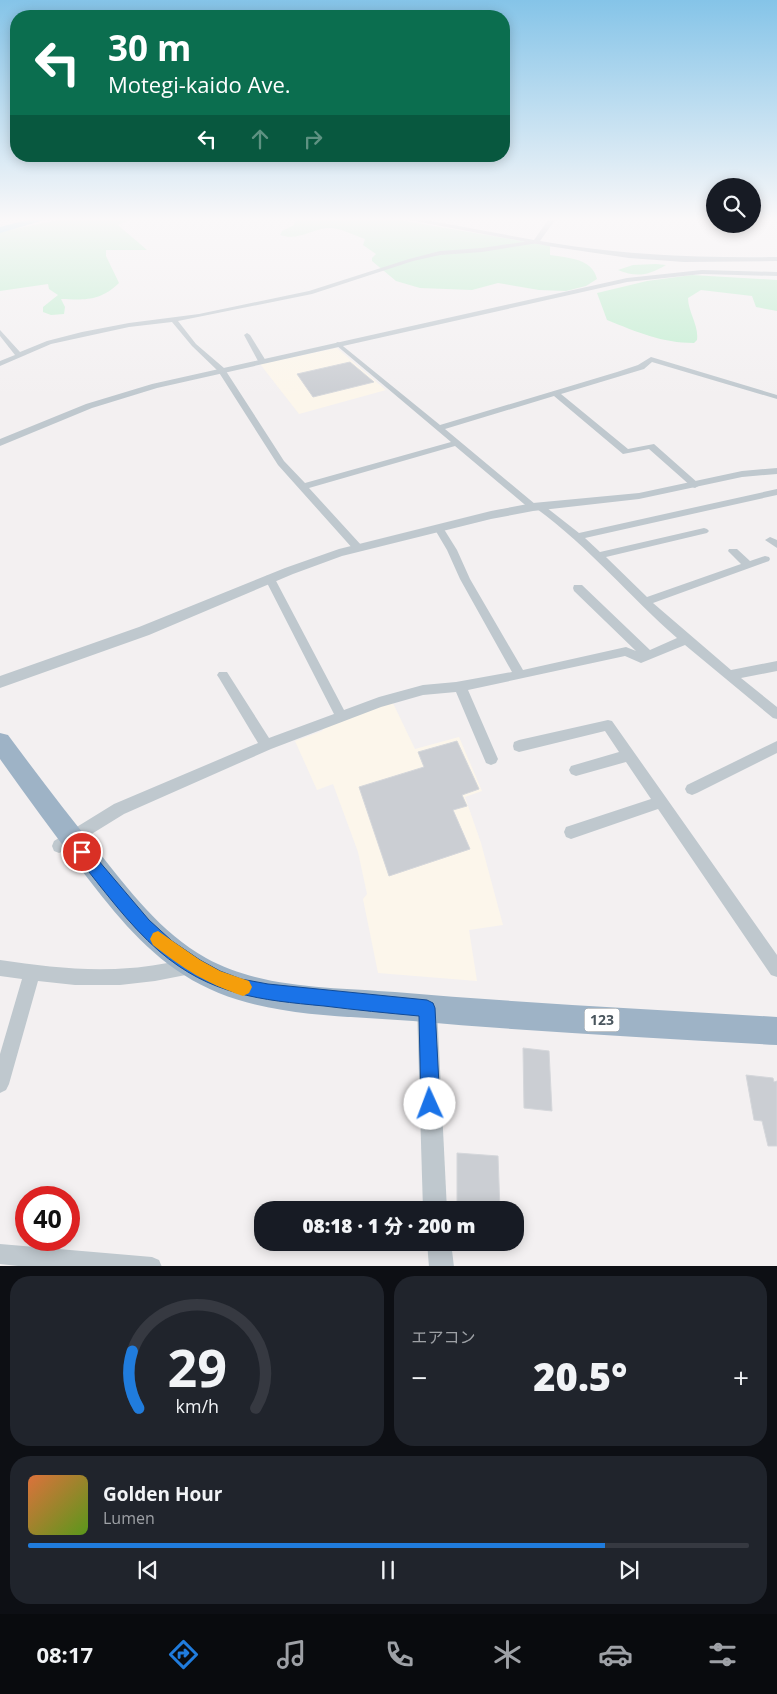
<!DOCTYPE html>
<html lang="ja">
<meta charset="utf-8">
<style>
:root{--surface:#171b24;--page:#20242c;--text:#f1f3f6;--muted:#9ea1a6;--line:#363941;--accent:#207cdd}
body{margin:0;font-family:"Open Sans","Noto Sans JP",sans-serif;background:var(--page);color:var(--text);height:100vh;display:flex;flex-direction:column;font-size:19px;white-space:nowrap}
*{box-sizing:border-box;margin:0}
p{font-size:16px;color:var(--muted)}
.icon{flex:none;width:28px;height:28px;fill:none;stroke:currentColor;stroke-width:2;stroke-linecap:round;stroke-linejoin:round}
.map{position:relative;height:1266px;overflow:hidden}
.side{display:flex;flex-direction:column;gap:10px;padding:10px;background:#0d0f14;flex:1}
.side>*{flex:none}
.hud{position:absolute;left:10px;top:10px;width:500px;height:152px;border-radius:20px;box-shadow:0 2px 12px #0003;background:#0b6e4f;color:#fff;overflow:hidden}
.controls{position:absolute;left:706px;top:178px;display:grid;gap:10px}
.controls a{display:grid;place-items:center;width:55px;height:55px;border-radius:50%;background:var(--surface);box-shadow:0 2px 12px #0003;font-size:25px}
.speed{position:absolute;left:15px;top:1186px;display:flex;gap:10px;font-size:25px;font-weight:700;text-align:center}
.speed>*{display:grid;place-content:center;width:65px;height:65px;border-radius:50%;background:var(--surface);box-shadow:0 2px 12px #0003;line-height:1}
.speed .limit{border:8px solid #d22;background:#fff;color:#111}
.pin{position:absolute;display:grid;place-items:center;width:42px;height:42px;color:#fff;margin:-21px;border:2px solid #fff;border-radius:50%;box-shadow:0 1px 5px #0007}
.me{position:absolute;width:55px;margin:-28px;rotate:358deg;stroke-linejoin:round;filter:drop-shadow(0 0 4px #0008)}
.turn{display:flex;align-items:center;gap:18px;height:105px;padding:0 15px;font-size:22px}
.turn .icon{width:65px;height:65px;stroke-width:2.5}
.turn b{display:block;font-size:35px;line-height:42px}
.lanes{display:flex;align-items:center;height:48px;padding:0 15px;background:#0003;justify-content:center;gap:25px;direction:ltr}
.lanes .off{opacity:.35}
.big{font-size:38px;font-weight:800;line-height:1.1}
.side .tile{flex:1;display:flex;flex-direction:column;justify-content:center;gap:8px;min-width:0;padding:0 18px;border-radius:20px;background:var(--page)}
.side .dial{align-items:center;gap:0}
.dial svg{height:130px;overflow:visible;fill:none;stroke:var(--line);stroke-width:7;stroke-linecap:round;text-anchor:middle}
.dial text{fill:var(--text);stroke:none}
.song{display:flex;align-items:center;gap:15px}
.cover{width:60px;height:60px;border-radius:8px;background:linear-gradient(135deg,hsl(20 70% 55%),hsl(90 70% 35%))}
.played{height:5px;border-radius:2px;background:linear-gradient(90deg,var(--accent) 80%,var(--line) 80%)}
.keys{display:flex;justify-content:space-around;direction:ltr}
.heat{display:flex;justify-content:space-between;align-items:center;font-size:28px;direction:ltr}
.side .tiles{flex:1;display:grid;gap:10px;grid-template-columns:1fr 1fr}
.tile:last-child{grid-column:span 2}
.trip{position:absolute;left:254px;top:1201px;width:270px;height:50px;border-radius:20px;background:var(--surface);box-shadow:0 2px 12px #0003;font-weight:800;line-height:50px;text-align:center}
.tabs{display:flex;height:80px;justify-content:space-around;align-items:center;background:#090b0e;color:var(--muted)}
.tabs .icon{width:35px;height:35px}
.tabs .selected{color:var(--accent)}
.tabs b{font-size:22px;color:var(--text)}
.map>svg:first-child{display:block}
</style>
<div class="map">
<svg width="777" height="1267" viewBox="0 0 777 1267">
<rect width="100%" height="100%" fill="#f3f0f1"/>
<!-- commercial -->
<g fill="#fcf6eb">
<polygon points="337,348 386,390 299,414 260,364"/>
<polygon points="392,701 415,749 459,737 482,791 465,797 481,843 503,925 469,930 477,981 378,973 363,899 367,894 358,852 333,784 317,790 295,741 322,731 325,726"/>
</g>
<!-- green -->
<g fill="#c1eed0">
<path d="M 58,220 L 129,220 L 118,225 L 147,250 L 106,250 L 106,256 L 119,283 C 100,301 86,300 61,299 L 65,307 L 64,314 L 51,315 L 43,312 L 43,307 L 58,295 L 49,289 L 48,284 L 0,291 L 0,232 Z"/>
<path d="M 295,220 L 399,220 L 550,246 L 550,255 C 568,258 592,258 597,279 L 586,286 L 566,291 L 539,290 L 498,283 L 472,290 L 420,288 L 396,281 L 372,261 L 372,258 L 376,254 L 363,245 L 365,239 C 353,235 340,227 327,228 C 310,230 298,241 280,235 L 282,231 L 294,225 Z"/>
<path d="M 656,264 L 666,265 C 649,275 637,278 618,270 L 633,265 Z"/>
<path d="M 692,275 L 777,280 L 777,311 L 756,307 L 752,296 L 701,290 L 688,298 C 688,312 699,325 697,340 L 694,343 C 662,343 637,332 607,320 L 597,293 L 647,281 Z"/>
</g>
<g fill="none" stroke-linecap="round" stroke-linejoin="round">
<!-- river -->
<polygon fill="#90dbe9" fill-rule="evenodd" points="27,220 45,220 0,233 0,227"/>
</g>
<!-- building -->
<g fill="#cbced3" stroke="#d5d7db">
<polygon points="350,362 374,382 313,397 297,374"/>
<polygon points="457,741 479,789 462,795 467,806 453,810 470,849 389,876 359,787 424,767 418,752"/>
<polygon points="523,1048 549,1051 552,1111 524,1108"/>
<polygon points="746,1075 773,1078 774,1082 777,1081 777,1146 768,1146 762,1121 754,1120"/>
<polygon points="457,1153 498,1156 500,1210 457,1210"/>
</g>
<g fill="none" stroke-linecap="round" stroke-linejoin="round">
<!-- minor -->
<g fill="#bfc8ce" fill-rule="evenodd">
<path d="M 536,240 L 538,243 L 482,252 L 440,255 L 413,261 L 312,294 L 178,321 L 196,344 L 224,368 L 284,461 L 305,483 L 451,442 L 336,345 L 336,343 L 338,342 L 440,425 L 617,372 L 638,365 L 651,357 L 777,395 L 777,399 L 652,362 L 644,369 L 561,394 L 628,449 L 654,444 L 698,483 L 700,485 L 695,488 L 692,487 L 649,449 L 623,454 L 554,396 L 445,429 L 535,504 L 542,504 L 579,533 L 777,489 L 777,495 L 585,538 L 600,552 L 704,528 L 707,529 L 709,531 L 707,533 L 606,557 L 647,597 L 741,564 L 728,551 L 729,549 L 737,549 L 750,561 L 765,556 L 769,557 L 770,559 L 769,561 L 653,603 L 731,670 L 777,661 L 777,671 L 741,678 L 777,707 L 777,719 L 773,718 L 685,645 L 641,663 L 625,656 L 468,690 L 498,759 L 496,763 L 491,765 L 486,763 L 456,692 L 423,695 L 381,707 L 271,749 L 124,814 L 64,851 L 59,853 L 54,851 L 52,846 L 54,841 L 114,804 L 258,743 L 219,678 L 217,675 L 219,672 L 227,672 L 269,738 L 334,714 L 265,579 L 266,576 L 270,575 L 275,579 L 344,710 L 379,697 L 423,685 L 456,682 L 512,672 L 460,579 L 447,550 L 434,528 L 439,525 L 442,526 L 457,550 L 470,579 L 523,670 L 626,647 L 636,651 L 574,591 L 573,588 L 574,585 L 582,585 L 650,650 L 677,638 C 629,596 589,547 537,509 L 530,509 L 455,446 L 309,488 L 362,546 L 363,548 L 362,550 L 354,550 L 278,465 L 218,371 L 192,346 L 172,322 L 129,327 L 51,344 L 0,366 L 0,361 L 15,355 L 0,336 L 0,330 L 20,352 L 47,341 L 82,332 L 129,323 L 199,314 L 309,291 L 409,259 L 440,251 L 482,248 Z"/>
<polygon points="247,333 250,335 266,361 265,363 258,361 244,335"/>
<polygon points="770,537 777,540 777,548 765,540"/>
<polygon points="608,720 612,721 777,955 777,977 771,975 658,809 571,839 566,837 564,832 566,827 651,799 626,762 576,776 571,774 569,770 571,766 619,752 605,731 519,752 514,750 513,746 514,742 519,740"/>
<polygon points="777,741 777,753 697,793 692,795 687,793 685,789 687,785"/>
<path d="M 190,959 L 196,961 L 198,967 L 196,973 L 155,981 L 120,985 L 75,985 L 38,981 L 9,1084 L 6,1090 L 0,1093 L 0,1054 L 22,979 L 0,976 L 0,960 C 43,966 86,972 130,968 C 150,967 170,962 190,959 Z"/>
<polygon points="0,1244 152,1257 159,1260 162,1267 27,1267 0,1264"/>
</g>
<!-- tertiary -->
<g fill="#bfc8ce" fill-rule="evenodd">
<path d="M 409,220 L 426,220 L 534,240 L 548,220 L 555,220 L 540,241 C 620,255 696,258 777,257 L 777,261 L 684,262 L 629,258 L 548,246 Z"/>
<polygon points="702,270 777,272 777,276 702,274 627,282 157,388 92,408 0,446 0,439 86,404 152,384 627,278"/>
<polygon points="777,468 777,474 742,477 639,499 533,511 491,519 342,556 293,574 149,635 0,688 0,676 139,627 285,568 339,549 491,511 533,503 639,493 742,471"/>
<polygon points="427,998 434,1001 437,1008 447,1210 423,1210 417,1008 420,1001"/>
<polygon points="427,1242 451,1242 454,1267 429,1267"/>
</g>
<!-- trunk -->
<path fill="#9eb3c6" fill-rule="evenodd" d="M 0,733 L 8,735 C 37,774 66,813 97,850 C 128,889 161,933 206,958 C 262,989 333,987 395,992 C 522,1003 650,1009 777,1017 L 777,1045 C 656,1038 534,1032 413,1021 C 337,1015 250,1018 184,975 C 141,948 110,907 79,867 C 52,831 26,796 0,759 Z"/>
</g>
<!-- sky -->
<linearGradient id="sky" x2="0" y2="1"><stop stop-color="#85c4e8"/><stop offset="0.55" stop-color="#faf8f9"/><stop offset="1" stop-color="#faf8f9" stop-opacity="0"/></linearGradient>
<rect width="777" height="398" fill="url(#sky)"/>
<!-- route -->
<path fill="#1a73e8" stroke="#114b97" d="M 82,845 L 87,847 L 149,920 L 172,941 L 200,960 L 220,971 L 241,979 L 268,984 L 427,1000 L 433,1003 L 435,1008 L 440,1104 L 437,1110 L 430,1113 L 424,1110 L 421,1104 L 419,1016 C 387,1013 356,1010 324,1006 C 260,1000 210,995 159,951 C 128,924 103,889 77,857 L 75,852 L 77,847 Z"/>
<!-- slow -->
<path fill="#f59e0b" d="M 158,931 L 200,960 L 220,971 L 249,981 L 252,987 L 249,993 L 243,996 C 204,982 185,970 153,945 L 150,939 L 153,933 Z"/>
<g text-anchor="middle" stroke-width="5" stroke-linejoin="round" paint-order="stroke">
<!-- shield labels -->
<rect fill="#fff" stroke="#80888e" stroke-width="1" x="584.5" y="1008.5" width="35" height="23" rx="4"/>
<g font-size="14" font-weight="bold" fill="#49555d">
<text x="602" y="1025">123</text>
</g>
</g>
</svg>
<div class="controls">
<a><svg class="icon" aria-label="search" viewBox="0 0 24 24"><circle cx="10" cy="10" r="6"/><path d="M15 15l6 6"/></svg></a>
</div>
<div class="speed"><div class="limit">40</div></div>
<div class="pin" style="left:82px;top:852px;background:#d93025"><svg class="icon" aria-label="arrive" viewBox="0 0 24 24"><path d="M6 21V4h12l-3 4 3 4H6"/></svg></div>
<svg class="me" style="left:430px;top:1104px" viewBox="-20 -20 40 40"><circle r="19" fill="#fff"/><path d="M0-13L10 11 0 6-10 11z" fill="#1a73e8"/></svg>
<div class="trip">08:18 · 1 分 · 200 m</div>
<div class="hud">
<div class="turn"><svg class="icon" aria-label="left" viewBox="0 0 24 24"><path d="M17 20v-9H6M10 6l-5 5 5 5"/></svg><div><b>30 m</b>Motegi-kaido Ave.</div></div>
<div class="lanes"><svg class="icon" aria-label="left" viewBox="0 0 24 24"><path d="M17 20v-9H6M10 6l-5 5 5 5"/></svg><svg class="icon off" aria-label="ahead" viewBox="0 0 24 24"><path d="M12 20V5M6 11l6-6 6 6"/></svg><svg class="icon off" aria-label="right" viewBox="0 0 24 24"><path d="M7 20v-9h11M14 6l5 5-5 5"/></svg></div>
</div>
</div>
<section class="side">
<div class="tiles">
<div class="tile dial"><svg viewBox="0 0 100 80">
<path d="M14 69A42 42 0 1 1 86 69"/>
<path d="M14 69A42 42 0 0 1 10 34" stroke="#207cdd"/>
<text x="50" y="56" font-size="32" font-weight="700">29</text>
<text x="50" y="72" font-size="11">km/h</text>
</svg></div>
<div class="tile"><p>エアコン</p>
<div class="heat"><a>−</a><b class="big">20.5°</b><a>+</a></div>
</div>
<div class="tile">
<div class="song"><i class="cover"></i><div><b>Golden Hour</b><p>Lumen</p></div></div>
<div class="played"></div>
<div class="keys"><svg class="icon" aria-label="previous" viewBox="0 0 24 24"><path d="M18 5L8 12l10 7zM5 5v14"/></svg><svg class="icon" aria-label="pause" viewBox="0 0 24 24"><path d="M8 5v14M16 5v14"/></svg><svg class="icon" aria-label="next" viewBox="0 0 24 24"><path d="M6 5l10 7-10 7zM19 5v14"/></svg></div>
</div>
</div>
</section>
<nav class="tabs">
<b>08:17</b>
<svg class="icon selected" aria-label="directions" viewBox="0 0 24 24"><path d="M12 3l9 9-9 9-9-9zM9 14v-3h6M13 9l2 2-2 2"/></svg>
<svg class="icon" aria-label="music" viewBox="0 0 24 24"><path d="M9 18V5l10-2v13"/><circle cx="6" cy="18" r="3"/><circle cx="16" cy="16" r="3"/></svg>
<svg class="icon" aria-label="phone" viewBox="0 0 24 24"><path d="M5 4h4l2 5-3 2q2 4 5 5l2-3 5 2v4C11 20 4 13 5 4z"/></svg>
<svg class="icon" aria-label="climate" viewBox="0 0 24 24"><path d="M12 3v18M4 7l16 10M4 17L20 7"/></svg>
<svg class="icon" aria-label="car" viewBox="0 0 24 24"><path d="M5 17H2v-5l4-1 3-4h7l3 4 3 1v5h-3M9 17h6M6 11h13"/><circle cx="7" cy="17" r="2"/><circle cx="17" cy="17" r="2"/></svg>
<svg class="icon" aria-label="filters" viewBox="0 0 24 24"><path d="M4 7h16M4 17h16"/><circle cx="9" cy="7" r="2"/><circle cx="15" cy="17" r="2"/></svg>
</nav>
